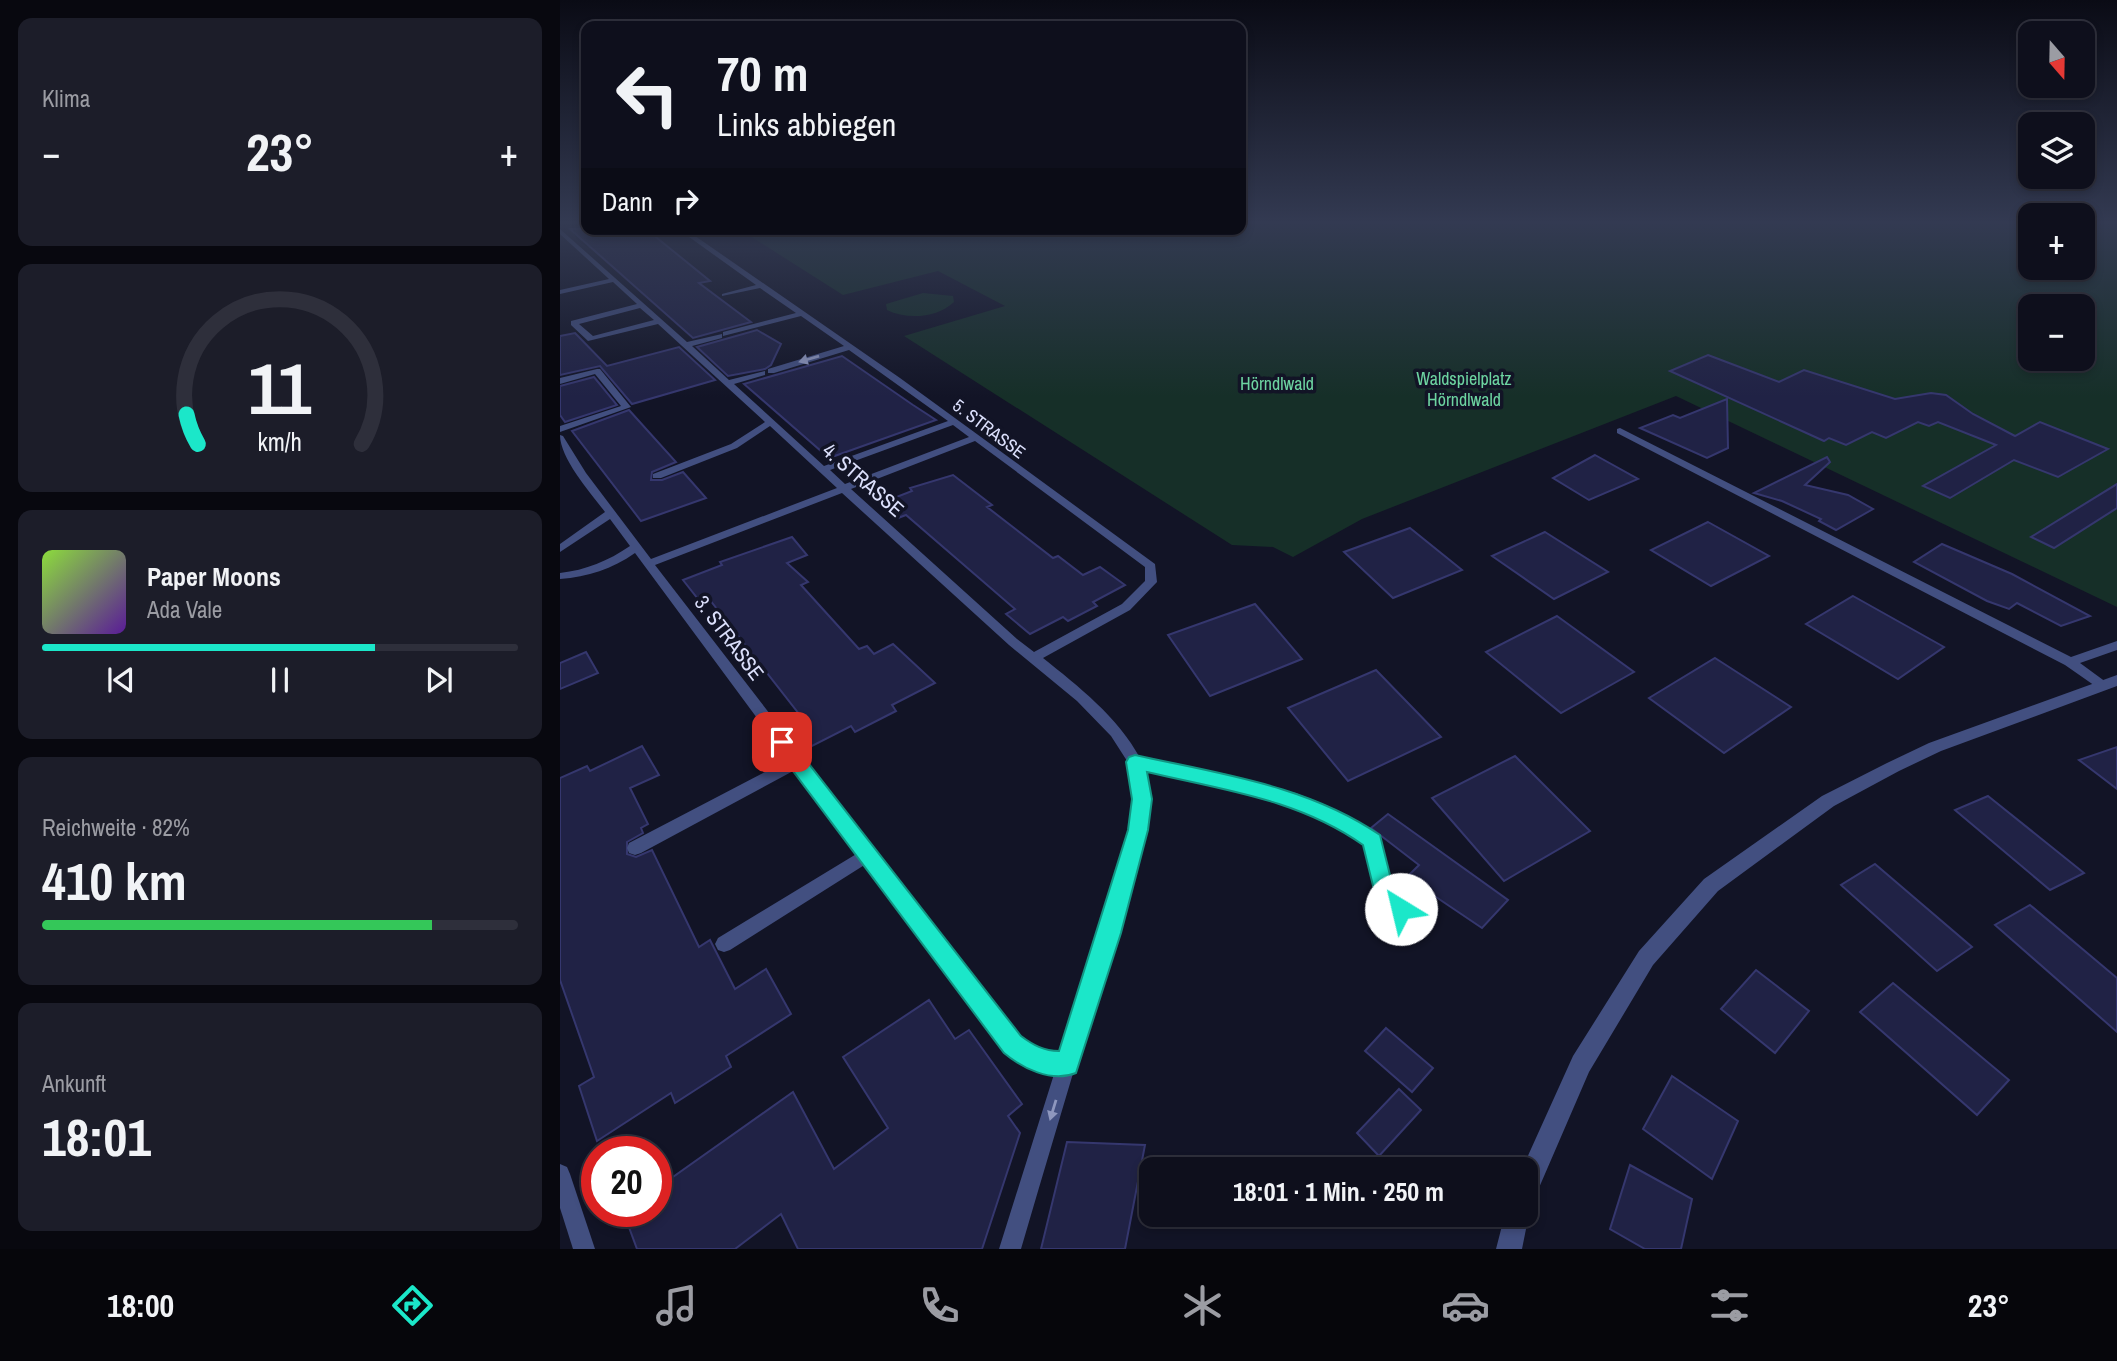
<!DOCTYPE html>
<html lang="de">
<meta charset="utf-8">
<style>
:root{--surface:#0e0f1c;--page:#1c1d29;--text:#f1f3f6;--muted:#9b9ca3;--line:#2e2f3b;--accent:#1be7c9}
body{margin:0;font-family:"Archivo Narrow",sans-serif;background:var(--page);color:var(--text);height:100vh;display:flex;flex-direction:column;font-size:26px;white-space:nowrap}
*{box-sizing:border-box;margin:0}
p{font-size:23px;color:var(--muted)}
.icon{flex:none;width:38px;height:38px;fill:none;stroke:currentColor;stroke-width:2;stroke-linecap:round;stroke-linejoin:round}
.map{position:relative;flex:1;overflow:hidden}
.details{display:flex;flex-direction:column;gap:18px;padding:18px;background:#08080f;width:560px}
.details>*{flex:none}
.guide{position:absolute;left:21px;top:21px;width:665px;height:214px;border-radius:14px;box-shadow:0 4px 10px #0003,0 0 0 2px var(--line);background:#0e0f1c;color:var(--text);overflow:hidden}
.needle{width:46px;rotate:160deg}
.fabs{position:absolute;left:1458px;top:21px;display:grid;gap:14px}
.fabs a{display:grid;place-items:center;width:77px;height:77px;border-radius:14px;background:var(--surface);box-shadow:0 4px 10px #0003,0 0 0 2px var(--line);font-size:35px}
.speed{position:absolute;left:21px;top:1136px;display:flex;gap:14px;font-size:35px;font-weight:700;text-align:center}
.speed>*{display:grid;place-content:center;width:91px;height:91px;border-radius:50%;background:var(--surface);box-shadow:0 4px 10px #0003,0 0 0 2px var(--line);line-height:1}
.speed .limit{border:10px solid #d22;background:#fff;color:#111}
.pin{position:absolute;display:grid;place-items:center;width:60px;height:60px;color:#fff;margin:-30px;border-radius:14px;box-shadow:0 4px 10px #0006}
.me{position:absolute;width:77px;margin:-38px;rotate:324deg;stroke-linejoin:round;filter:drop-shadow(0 0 5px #0008)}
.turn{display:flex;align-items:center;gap:24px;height:147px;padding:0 21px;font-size:32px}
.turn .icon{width:91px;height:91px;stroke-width:2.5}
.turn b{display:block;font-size:49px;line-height:60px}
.then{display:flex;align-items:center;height:66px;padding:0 21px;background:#0003;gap:14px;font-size:26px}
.big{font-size:52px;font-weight:700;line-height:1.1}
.details .card{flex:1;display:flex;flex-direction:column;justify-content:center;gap:10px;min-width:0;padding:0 24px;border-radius:14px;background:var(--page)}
.details .dial{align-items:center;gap:0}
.dial svg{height:182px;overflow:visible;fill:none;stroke:var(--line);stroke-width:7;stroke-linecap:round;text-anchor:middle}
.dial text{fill:var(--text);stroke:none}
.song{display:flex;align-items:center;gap:21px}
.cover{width:84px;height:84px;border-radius:10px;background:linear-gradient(135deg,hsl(90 70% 55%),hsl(270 70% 35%))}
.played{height:7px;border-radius:4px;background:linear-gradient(90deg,var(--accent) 70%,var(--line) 70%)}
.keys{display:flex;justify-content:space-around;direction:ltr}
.heat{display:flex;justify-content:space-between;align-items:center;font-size:38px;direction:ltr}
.charge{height:10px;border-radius:5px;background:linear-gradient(90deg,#34c759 82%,var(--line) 0)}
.trip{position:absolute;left:579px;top:1157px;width:399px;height:70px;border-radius:14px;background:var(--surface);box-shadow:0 4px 10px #0003,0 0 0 2px var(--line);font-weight:700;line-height:70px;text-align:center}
.tab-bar{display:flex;height:112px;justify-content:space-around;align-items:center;background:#06060b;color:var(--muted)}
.tab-bar .icon{width:49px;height:49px}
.tab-bar .current{color:var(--accent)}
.tab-bar b{font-size:32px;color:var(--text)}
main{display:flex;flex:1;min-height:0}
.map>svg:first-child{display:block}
</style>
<main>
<section class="details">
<div class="card"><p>Klima</p>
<div class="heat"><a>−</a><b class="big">23°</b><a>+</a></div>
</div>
<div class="card dial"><svg viewBox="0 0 100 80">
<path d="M14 69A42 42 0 1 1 86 69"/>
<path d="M14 69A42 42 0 0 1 9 56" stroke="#1be7c9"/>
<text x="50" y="56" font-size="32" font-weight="700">11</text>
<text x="50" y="72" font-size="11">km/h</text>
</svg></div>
<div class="card">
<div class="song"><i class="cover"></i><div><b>Paper Moons</b><p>Ada Vale</p></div></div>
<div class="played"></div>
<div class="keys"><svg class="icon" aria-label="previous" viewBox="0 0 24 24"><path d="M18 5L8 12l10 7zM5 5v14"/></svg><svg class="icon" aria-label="pause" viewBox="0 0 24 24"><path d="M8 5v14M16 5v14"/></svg><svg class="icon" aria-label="next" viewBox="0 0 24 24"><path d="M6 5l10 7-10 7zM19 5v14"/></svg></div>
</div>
<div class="card"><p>Reichweite · 82%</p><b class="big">410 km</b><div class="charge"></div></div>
<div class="card"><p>Ankunft</p><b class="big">18:01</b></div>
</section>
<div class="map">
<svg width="1557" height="1249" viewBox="0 0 1557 1249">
<rect width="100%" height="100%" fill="#121426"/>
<!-- green -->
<g fill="#162f28" fill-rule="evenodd">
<path d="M 681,222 L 1470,222 L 1470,268 L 1522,268 L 1523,222 L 1557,222 L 1557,607 L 1116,396 L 802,519 L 733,557 L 713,547 L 672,545 L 344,336 L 445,306 L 378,271 L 283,295 L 179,229 L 681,229 ZM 1470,306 L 1522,306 L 1522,359 L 1470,359 Z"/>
<path d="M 363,293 L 393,296 L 394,302 C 377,318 347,320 327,310 L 326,304 Z"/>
</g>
<!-- building -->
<g fill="#202245" stroke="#35376e" stroke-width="2">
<polygon points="10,229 67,229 70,234 86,229 150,281 139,283 191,322 133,338"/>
<polygon points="197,330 221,344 211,365 205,369 168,376 137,347"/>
<polygon points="15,333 47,366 119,347 155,380 72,404 40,366 0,375 0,336"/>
<polygon points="1148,355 1219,382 1244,370 1335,399 1371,393 1386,395 1413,414 1455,436 1480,422 1548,449 1498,477 1454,460 1390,498 1363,486 1436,445 1378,422 1369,426 1358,422 1326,438 1312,432 1286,445 1269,438 1264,441 1110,371"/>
<polygon points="282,356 353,405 376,420 269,458 184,384"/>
<polygon points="34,377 57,405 5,422 0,415 0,386"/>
<polygon points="1167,399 1168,448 1147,458 1080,428 1113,415 1120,418"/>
<polygon points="69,410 116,462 92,472 91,480 102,480 123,472 146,498 81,521 12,431"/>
<polygon points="1035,455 1078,479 1029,500 993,478"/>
<polygon points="1267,457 1270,462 1245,485 1288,495 1313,509 1276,530 1259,521 1261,519 1222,501 1194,493"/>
<polygon points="393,475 432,505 427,507 493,558 498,556 523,575 540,567 565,585 533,602 537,606 508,621 503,617 470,634 446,614 455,609 346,515 338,518 321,503 352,491 350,488"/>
<polygon points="1557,484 1557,508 1494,548 1471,537"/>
<polygon points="1148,522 1209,556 1151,586 1091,550"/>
<polygon points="850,528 902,570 833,598 784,552"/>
<polygon points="985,532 1048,572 994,599 932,556"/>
<polygon points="232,537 247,555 227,563 248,582 241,585 299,649 307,646 314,654 333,644 375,683 332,705 336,711 295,732 291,726 248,748 227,721 239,714 146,595 138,599 123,580 162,565 160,562"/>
<polygon points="1382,544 1452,574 1530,616 1501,626 1457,603 1449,609 1427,601 1354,562"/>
<polygon points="1293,596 1384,647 1338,679 1246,624"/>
<polygon points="695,604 742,659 650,696 608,635"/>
<polygon points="997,616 1074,672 1001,713 926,652"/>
<polygon points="26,652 38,673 0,689 0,663"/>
<polygon points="1155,658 1231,707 1164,753 1089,698"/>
<polygon points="816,670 881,737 788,781 728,708"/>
<polygon points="82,746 99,775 70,788 88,824 81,828 83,833 67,842 67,854 76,857 92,850 139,947 150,940 175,989 206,969 231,1014 166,1056 171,1067 115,1103 111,1093 37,1141 19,1086 34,1077 0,980 0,778 27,766 30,771"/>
<polygon points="1557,747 1557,789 1519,760"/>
<polygon points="955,756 1030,831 944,881 872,798"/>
<polygon points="1428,796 1524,873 1490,890 1395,810"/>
<polygon points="828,814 948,900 922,928 870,893 859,905 836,888 859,865 811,828"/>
<polygon points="1315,864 1412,947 1377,971 1281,885"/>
<polygon points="1470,905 1557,978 1557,1032 1435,925"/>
<polygon points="1196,970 1249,1011 1215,1053 1161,1009"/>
<polygon points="1333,983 1449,1080 1417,1115 1300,1012"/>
<polygon points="369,1000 395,1039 409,1030 462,1104 448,1116 460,1133 422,1249 238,1249 221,1214 175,1249 77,1249 63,1211 96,1211 96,1189 233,1092 274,1169 328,1128 283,1057"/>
<polygon points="826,1028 873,1068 852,1092 805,1051"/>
<polygon points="1112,1076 1178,1121 1152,1179 1083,1129"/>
<polygon points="839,1089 861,1110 819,1156 797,1133"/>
<polygon points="507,1142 585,1145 565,1249 481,1249"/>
<polygon points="1070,1165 1132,1199 1121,1249 1085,1249 1050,1229"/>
</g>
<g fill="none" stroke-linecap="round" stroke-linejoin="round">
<!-- service -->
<g fill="#424f80" fill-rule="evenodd">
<path d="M 0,229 L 127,342 L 162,334 L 162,338 L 132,346 L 169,380 L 205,371 L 205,375 L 174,384 L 264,466 L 388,421 L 289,350 L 214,373 L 208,373 L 208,369 L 284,346 L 241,316 L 163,336 L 163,332 L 236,313 L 200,288 L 162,296 L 162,294 L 196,285 L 118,229 L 125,229 L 340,378 L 595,564 L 597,582 L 570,610 L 483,658 C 518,686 558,717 580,758 L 736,793 L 788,816 L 818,836 L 832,892 L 863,917 L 865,922 L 863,927 L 857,930 L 851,927 L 819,901 L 805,844 L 778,824 L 733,804 L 584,770 C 600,843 558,923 537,992 C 512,1078 486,1163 461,1249 L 439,1249 L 495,1071 L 460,1063 L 445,1051 L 306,864 L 170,950 L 164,952 L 158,950 L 155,944 L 158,938 L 298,853 L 235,770 L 81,853 L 75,855 L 69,853 L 67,848 L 69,843 L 228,760 L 75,553 C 52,569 28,577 0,579 L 0,573 C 26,570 48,561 70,546 L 50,519 L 0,552 L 0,544 L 45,512 C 31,493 0,459 0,435 L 3,436 L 26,473 L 91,559 L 277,488 L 210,426 L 177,448 L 101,478 L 93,478 L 93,474 L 171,444 L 205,422 L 98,324 L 28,341 L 11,325 L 11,321 L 77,304 L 53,282 L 0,294 L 0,290 L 49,279 L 0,234 ZM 80,308 L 94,320 L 33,336 L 19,324 ZM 393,425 L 409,437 L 285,484 L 270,470 ZM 415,441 L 585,567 L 585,581 L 562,604 L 474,652 L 457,639 L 291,489 ZM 282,493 L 449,645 L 517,701 L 551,736 L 569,764 L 574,788 L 573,816 L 567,846 L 559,877 L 500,1053 L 471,1047 L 459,1037 L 95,565 Z"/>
<polygon points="69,229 80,229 71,232"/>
<polygon points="37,369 40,369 71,407 0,432 0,426 61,406 35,374 0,384 0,378"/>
<polygon points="1060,428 1511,657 1557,641 1557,650 1520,663 1550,685 1548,688 1538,688 1505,665 1057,433 1057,429"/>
<polygon points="0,1164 7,1167 10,1174 35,1249 13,1249 0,1208"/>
</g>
<!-- minor -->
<g fill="#424f80" fill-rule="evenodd">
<polygon points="1557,675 1557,686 1381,751 1339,771 1274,806 1158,891 1093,965 1029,1072 975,1197 966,1200 966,1169 962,1169 1013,1056 1079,951 1144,879 1262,796 1327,763 1369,743"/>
<polygon points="966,1206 969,1214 962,1249 936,1249 945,1214 966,1214"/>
</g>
</g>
<!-- one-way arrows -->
<defs><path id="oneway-solid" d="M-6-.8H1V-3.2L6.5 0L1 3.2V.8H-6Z" transform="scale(1.75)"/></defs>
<g fill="#8e97be">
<use href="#oneway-solid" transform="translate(249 359) rotate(164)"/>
<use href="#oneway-solid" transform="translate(493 1110) rotate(107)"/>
</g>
<!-- sky -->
<linearGradient id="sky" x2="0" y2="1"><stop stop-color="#0a0b15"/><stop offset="0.56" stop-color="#333a52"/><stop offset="1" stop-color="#333a52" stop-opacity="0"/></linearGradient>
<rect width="1557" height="397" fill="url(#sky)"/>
<!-- route -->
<path fill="#1be7c9" stroke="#129683" stroke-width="2" d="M 222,735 L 228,737 L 461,1036 C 473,1045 484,1051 499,1051 L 568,830 L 572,799 L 566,762 L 569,757 L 575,755 C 660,774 747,785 820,835 L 834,891 L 852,909 L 849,915 L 841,918 L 817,902 L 803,845 C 738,799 663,790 587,772 L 592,799 L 588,830 L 561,933 L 516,1073 C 491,1083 462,1068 444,1053 L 215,747 L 213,742 L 215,737 Z"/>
<g text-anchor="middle" stroke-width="7" stroke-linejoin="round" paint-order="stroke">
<!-- far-park labels -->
<g font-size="18" fill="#6dd4a1" stroke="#121426">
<text x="904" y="385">Waldspielplatz<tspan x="904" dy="21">Hörndlwald</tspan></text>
<text x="717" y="390">Hörndlwald</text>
</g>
<!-- far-street labels -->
<g font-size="18" fill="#dbdffb" stroke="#121426">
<text transform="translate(429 429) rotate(37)" y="6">5. STRASSE</text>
</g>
<!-- street labels -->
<g font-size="21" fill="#dbdffb" stroke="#121426">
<text transform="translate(303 480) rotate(41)" y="7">4. STRASSE</text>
<text transform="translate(169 638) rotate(53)" y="7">3. STRASSE</text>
</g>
</g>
</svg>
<div class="fabs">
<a><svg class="needle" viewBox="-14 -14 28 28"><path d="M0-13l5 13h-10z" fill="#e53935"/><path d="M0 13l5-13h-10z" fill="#9b9ca3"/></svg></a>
<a><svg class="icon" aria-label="layers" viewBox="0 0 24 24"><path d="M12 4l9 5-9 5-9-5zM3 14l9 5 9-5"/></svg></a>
<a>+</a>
<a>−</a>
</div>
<div class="speed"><div class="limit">20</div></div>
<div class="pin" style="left:222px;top:742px;background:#d93025"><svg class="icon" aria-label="arrive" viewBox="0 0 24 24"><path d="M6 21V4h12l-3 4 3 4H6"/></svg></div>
<svg class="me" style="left:841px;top:909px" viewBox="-20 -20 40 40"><circle r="19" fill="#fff"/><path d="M0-13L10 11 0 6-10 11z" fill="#1be7c9"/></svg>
<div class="trip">18:01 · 1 Min. · 250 m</div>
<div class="guide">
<div class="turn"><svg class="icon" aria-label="left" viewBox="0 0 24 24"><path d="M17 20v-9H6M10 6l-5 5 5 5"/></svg><div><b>70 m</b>Links abbiegen</div></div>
<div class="then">Dann<svg class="icon" aria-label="right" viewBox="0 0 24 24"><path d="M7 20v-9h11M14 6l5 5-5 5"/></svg></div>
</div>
</div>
</main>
<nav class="tab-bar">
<b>18:00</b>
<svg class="icon current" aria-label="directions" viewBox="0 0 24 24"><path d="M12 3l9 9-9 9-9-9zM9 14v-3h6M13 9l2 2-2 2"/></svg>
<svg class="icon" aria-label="music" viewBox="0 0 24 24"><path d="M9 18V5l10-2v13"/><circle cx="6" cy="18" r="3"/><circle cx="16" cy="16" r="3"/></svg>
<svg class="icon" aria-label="phone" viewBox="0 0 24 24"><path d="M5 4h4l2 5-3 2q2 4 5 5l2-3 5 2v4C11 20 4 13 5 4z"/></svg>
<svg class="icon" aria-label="climate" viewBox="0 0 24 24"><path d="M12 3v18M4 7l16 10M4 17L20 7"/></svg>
<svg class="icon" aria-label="car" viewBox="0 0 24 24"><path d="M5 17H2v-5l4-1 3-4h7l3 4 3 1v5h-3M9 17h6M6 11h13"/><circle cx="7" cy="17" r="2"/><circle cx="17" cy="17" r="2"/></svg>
<svg class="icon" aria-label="filters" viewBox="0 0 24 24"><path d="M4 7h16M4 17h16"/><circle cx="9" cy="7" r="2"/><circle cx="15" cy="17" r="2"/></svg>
<b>23°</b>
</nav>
